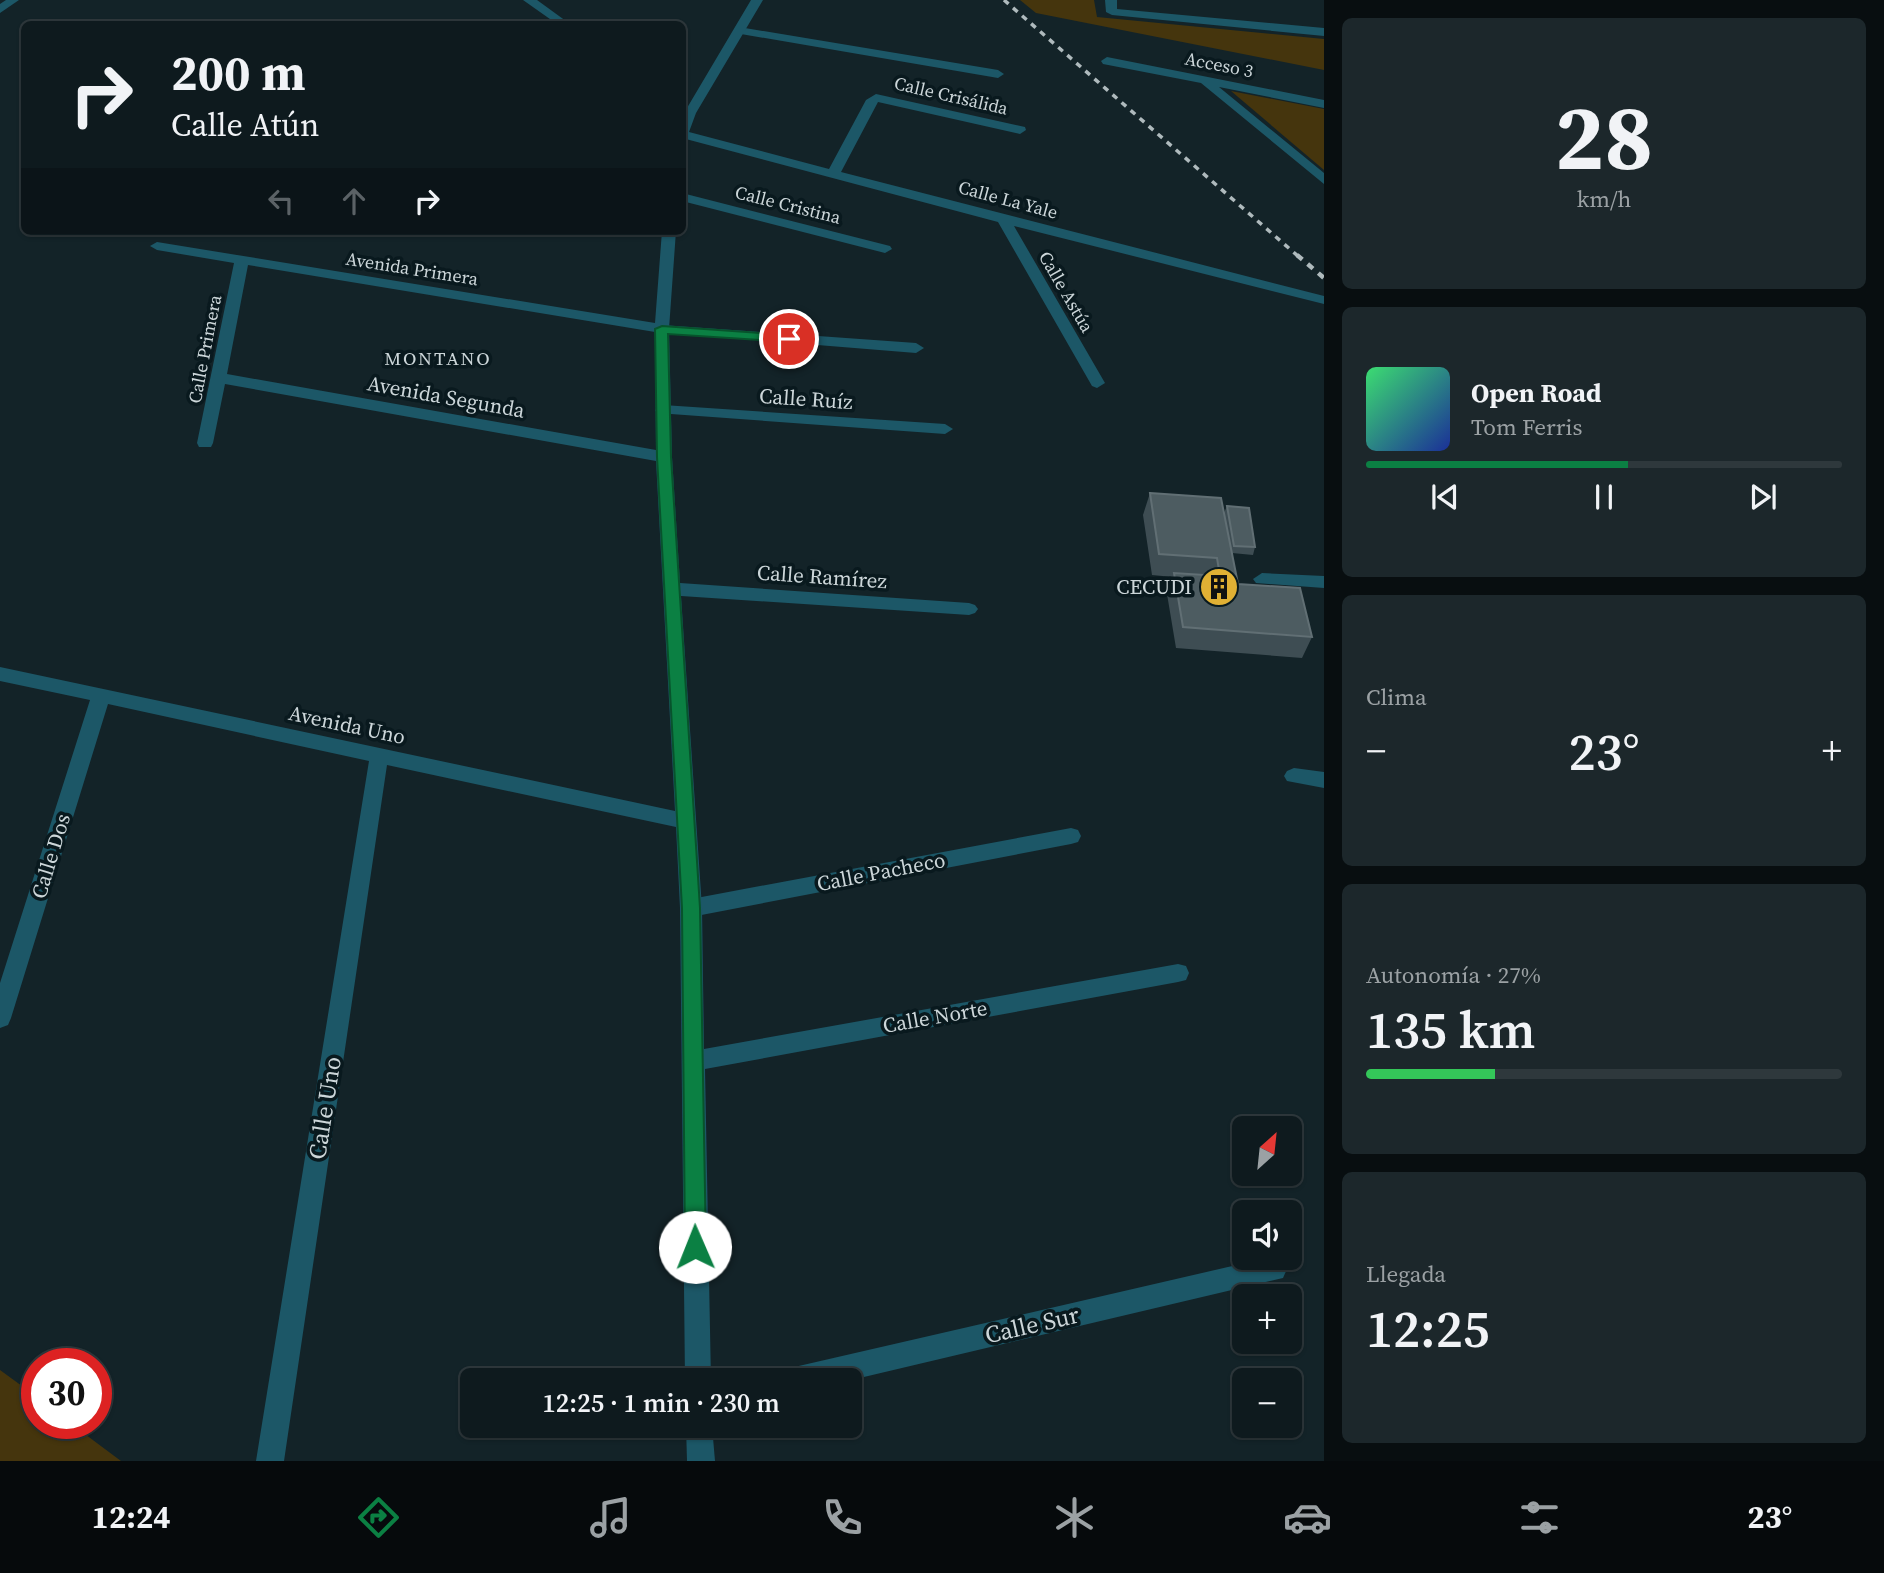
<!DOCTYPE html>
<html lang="es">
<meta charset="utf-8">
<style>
:root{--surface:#0e1a1e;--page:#1c272b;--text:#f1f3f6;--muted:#9ba1a4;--line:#2e383c;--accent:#0b8043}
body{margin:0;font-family:"Source Serif 4",serif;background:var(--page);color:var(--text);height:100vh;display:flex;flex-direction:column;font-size:26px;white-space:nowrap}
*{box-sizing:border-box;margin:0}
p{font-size:23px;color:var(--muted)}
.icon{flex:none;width:38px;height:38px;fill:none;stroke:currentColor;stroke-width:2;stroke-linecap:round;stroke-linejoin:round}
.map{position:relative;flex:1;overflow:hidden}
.details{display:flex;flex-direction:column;gap:18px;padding:18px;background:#080e10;width:560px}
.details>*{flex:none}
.banner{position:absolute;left:21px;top:21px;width:665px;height:214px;border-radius:10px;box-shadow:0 2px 5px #0004,0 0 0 2px var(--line);background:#0e1a1e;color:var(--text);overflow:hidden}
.needle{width:46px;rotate:27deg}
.fabs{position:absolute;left:1232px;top:1116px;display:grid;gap:14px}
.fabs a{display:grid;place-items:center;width:70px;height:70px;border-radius:10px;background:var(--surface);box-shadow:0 2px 5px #0004,0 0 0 2px var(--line);font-size:35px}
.speed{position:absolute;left:21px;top:1348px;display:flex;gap:14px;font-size:35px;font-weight:700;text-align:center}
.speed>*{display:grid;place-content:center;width:91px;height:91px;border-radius:50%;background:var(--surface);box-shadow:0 2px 5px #0004,0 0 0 2px var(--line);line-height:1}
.speed .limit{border:10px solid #d22;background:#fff;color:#111}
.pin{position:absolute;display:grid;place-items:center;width:60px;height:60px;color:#fff;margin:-30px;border:4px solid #fff;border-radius:50%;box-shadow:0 2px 7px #0007}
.me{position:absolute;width:77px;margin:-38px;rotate:359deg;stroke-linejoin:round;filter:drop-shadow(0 0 5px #0008)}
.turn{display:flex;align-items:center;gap:24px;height:147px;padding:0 35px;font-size:32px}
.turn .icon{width:91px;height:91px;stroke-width:2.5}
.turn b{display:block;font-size:49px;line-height:60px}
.lanes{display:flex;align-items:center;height:66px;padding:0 35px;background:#0003;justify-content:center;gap:35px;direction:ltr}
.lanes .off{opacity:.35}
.big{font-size:52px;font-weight:600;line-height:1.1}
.details .widget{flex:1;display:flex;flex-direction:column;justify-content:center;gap:10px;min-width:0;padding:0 24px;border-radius:10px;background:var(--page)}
.details .dial{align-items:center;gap:0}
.dial b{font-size:91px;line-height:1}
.song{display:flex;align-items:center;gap:21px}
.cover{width:84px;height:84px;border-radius:10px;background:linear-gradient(135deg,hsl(140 70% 55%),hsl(230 70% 35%))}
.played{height:7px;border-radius:4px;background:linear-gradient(90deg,var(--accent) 55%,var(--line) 55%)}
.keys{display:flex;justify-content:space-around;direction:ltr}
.heat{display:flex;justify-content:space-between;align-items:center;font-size:38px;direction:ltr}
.charge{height:10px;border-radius:5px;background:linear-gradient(90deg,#34c759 27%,var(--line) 0)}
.trip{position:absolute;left:460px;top:1368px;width:402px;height:70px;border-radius:10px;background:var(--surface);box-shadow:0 2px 5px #0004,0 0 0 2px var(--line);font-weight:600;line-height:70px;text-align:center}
.tab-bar{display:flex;height:112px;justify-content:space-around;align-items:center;background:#060a0c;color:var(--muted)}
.tab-bar .icon{width:49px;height:49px}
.tab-bar .current{color:var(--accent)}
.tab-bar b{font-size:32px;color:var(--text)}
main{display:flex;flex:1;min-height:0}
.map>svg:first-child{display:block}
</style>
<main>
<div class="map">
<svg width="1324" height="1461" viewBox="0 0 1324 1461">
<rect width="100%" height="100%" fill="#132328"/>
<!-- green -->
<g fill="#45350d">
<polygon points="1020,0 1094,0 1097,17 1324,39 1324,70 1036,13"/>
<polygon points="1231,91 1324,109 1324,170"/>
<polygon points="0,1370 37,1397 37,1423 70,1423 121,1461 0,1461"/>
</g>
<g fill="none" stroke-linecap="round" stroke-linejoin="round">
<!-- service -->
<g fill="#1c5767" fill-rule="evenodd">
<polygon points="739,27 998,70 1004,74 998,78 735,33 733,31"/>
<polygon points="682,193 890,246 892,249 885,253 682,201"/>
<polygon points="662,325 916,343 924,348 916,353 657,332 655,329 657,326"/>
<polygon points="663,405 945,424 953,429 945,434 657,413 655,410"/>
<polygon points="1071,828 1078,830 1081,836 1078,842 1071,844 691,917 684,914 680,908 684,902 691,899"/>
</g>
<!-- minor -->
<g fill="#1c5767" fill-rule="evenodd">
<polygon points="6,0 19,0 0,13 0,4"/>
<polygon points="523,0 537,0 570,24 557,24"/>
<polygon points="751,0 763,0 696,113 689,132 829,169 866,100 876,94 1025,127 1026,130 1020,134 878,102 841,172 1324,296 1324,304 1014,226 1105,383 1097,388 1092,386 998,222 682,138 684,113"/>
<polygon points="1105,0 1117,0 1117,9 1324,28 1324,36 1112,15 1106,12"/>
<polygon points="1107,57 1324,100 1324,108 1219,87 1324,173 1324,184 1201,83 1103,64 1101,61"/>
<path d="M 662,231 L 676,231 L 669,329 L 672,457 L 680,583 L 969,603 L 975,605 L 978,609 L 975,613 L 969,615 L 681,596 L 702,908 L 704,1049 L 1178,964 L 1186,966 L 1189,973 L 1186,980 L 1178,982 L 705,1069 L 711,1381 L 685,1381 L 680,908 L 676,827 L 387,765 L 284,1461 L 256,1461 L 369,761 L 108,704 L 11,1018 L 8,1025 L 0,1028 L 0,983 L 90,700 L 0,681 L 0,667 L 675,811 L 656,461 L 225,384 L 213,443 L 211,447 L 199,447 L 197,443 L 234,263 L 157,250 L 150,246 L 157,242 L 655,323 ZM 248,265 L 655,332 L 656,450 L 227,374 Z"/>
<polygon points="1262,573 1324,576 1324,588 1256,583 1253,579"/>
<polygon points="1294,768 1324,772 1324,788 1287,781 1284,776 1287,771"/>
<polygon points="1267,1258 1283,1260 1287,1269 1283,1278 847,1381 777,1381 781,1372 790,1368"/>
<polygon points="686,1426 712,1426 715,1461 687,1461"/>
</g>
<!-- rail-far1 -->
<polyline stroke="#afbabd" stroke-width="3.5" stroke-dasharray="6 6" stroke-linecap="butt" points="1004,0 1299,257"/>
<!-- rail -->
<polyline stroke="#afbabd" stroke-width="4.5" stroke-dasharray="7 7" stroke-linecap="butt" points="1297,255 1324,278"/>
</g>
<!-- wall -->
<polygon fill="#3e4d53" points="1150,493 1224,513 1227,506 1255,547 1253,555 1232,553 1238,584 1312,637 1302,658 1176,648 1167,594 1173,577 1152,575 1143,515"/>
<!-- building -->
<g fill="#4d5c61" stroke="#616f74" stroke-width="2">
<polygon points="1150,493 1221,498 1238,584 1300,588 1312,637 1183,627 1174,573 1220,576 1217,558 1159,554"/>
<polygon points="1227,506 1249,508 1255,547 1234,546"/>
</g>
<!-- route -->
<polygon fill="#0b8043" stroke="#07532c" stroke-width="2" points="662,326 789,335 795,339 789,342 668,334 671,457 700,908 706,1247 703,1254 695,1257 688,1254 685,1247 682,908 657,457 655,329"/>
<!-- icons -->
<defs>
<symbol id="building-disc" viewBox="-11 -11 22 22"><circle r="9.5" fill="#e0b034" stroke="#09191e"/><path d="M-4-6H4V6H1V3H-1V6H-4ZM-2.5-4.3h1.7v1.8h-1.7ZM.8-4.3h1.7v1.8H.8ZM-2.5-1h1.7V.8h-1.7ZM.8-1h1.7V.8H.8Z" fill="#111"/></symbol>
</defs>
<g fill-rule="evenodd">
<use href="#building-disc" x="1197" y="565" width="44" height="44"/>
</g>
<g text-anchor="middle" stroke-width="7" stroke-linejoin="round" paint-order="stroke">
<!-- far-street labels -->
<g font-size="18" fill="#ccd6d9" stroke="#09191e">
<text transform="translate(1219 65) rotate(11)" y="6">Acceso 3</text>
<text transform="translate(951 96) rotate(13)" y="6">Calle Crisálida</text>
<text transform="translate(1008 200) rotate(15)" y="6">Calle La Yale</text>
<text transform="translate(788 205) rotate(14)" y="6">Calle Cristina</text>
<text transform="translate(412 269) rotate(9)" y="6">Avenida Primera</text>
<text transform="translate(1066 292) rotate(60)" y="6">Calle Astúa</text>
<text transform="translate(205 349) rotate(-79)" y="6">Calle Primera</text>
</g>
<!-- far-neighbourhood labels -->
<g font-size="19" letter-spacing="2" fill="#ccd6d9" stroke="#09191e">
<text x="438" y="365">MONTANO</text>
</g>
<!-- street labels -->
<g font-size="21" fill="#ccd6d9" stroke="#09191e">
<text transform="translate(446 397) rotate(10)" y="7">Avenida Segunda</text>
<text transform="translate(806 399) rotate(4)" y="7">Calle Ruíz</text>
<text transform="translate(822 577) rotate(4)" y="7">Calle Ramírez</text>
<text transform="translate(347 725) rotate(12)" y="7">Avenida Uno</text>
<text transform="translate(51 856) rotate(-73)" y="7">Calle Dos</text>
<text transform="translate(881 872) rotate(-11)" y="7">Calle Pacheco</text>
<text transform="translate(935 1017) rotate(-10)" y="7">Calle Norte</text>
</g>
<!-- poi labels -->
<g font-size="21" fill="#ccd6d9" stroke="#09191e" text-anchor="end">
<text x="1192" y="594">CECUDI</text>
</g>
<!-- near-street labels -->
<g font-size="24" fill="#ccd6d9" stroke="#09191e">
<text transform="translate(325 1108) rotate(-81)" y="8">Calle Uno</text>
<text transform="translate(1032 1325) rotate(-13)" y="8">Calle Sur</text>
</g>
</g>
</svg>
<div class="fabs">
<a><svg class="needle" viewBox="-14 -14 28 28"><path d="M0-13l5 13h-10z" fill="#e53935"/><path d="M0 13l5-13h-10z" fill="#9ba1a4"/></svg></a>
<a><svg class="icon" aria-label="sound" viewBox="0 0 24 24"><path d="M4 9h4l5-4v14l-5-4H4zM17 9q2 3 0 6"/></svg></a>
<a>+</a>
<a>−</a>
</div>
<div class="speed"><div class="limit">30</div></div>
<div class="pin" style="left:789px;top:339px;background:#d93025"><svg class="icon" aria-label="arrive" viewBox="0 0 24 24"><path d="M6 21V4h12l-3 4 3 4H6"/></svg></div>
<svg class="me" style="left:695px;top:1247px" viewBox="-20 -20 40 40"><circle r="19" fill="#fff"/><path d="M0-13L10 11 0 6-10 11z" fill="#0b8043"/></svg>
<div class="trip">12:25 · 1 min · 230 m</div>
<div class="banner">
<div class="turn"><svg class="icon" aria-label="right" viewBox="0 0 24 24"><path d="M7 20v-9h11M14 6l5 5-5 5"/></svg><div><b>200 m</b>Calle Atún</div></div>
<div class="lanes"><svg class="icon off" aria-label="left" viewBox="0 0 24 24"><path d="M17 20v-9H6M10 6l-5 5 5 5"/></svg><svg class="icon off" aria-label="ahead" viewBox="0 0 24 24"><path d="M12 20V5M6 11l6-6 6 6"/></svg><svg class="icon" aria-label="right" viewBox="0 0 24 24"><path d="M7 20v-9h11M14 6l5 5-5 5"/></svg></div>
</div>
</div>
<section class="details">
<div class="widget dial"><b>28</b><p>km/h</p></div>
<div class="widget">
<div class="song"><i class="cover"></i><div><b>Open Road</b><p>Tom Ferris</p></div></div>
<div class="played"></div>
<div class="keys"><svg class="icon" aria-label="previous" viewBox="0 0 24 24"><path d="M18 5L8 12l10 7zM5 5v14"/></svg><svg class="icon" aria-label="pause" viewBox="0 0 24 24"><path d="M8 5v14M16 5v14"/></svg><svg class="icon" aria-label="next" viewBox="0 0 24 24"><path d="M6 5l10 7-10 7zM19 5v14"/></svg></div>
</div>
<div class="widget"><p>Clima</p>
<div class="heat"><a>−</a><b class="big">23°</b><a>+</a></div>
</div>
<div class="widget"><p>Autonomía · 27%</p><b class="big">135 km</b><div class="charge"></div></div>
<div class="widget"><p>Llegada</p><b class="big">12:25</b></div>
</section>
</main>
<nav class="tab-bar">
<b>12:24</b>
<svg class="icon current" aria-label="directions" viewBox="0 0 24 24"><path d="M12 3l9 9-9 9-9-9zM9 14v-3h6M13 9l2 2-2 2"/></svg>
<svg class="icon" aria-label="music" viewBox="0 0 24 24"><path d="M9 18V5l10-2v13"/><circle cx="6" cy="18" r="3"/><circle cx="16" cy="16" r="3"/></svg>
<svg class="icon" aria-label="phone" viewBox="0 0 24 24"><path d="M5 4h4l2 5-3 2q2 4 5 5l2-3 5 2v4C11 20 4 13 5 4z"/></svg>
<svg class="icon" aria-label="climate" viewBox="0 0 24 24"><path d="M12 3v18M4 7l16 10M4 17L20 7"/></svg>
<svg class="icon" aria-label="car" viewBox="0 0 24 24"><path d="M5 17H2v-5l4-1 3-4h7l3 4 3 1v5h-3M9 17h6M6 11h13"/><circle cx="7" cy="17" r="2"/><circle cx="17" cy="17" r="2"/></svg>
<svg class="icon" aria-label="filters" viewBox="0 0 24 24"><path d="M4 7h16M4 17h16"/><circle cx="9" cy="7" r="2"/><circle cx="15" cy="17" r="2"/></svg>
<b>23°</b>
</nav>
